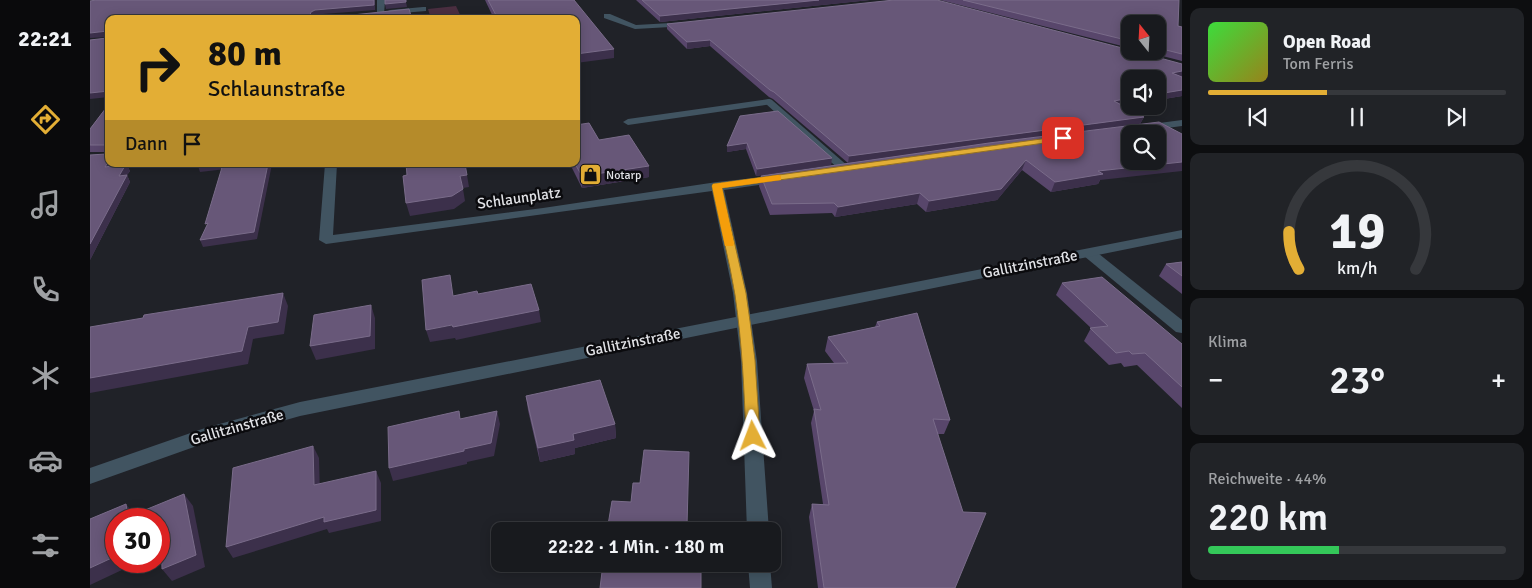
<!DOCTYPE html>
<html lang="de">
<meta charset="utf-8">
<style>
:root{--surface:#181a1e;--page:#212327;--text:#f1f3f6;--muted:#9fa1a4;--line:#36383c;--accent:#e3ae35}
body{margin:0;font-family:Signika,sans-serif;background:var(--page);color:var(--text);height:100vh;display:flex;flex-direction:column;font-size:19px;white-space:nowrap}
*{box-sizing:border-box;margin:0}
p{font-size:16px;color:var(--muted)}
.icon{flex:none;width:28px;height:28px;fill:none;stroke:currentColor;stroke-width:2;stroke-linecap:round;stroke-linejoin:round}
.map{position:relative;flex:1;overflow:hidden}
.side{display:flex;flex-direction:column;gap:8px;padding:8px;background:#0d0e10;width:350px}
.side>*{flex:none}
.banner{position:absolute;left:15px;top:15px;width:475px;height:152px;border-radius:10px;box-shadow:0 2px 12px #0003,0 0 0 1px var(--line);background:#e3ae35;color:#111;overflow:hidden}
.needle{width:32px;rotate:342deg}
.tools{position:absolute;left:1031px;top:15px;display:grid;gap:10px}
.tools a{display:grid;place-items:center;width:45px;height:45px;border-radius:10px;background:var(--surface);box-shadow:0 2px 12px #0003,0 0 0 1px var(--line);font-size:25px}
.speed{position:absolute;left:15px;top:508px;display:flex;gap:10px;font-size:25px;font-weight:700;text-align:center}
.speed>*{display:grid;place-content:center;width:65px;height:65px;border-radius:50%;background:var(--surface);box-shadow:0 2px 12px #0003,0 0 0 1px var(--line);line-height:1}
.speed .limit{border:8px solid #d22;background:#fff;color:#111}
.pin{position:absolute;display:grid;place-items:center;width:42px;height:42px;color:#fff;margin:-21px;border-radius:10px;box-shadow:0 2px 8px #0006}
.me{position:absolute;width:55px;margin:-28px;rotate:357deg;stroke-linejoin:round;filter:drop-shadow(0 0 4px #0008)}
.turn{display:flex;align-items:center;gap:18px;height:105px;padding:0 20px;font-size:22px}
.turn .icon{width:65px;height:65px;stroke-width:2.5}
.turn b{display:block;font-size:35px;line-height:42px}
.then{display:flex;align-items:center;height:48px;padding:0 20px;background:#0003;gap:10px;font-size:19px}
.big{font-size:38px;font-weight:600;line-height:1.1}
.side .widget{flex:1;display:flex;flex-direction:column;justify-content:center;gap:8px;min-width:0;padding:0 18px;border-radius:10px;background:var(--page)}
.side .dial{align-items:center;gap:0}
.dial svg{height:130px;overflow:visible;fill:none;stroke:var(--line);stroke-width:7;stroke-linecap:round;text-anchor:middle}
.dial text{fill:var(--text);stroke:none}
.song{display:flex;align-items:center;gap:15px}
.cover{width:60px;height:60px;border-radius:8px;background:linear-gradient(135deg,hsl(120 70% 55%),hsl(50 70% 35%))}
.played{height:5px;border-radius:2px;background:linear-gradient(90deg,var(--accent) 40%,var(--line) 40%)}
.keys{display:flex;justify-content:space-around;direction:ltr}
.heat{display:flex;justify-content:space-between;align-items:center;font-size:28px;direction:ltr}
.charge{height:8px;border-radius:4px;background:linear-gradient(90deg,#34c759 44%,var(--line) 0)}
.trip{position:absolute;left:401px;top:522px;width:290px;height:50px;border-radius:10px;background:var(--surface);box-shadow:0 2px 12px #0003,0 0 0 1px var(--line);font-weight:600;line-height:50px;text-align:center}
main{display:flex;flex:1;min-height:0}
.menu{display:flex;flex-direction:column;width:90px;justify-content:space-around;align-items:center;background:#0a0a0c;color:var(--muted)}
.menu .icon{width:35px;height:35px}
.menu .active{color:var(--accent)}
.menu b{font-size:22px;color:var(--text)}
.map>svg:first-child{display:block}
</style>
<main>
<nav class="menu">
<b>22:21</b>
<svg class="icon active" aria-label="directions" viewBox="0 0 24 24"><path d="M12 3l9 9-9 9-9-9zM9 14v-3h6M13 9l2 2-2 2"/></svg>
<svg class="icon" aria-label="music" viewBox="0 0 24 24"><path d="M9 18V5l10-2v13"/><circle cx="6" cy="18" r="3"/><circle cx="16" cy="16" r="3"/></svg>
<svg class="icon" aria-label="phone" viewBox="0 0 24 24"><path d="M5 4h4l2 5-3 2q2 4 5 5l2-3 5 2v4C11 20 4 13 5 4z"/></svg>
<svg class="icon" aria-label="climate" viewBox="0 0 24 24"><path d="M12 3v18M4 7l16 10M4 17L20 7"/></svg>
<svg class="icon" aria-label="car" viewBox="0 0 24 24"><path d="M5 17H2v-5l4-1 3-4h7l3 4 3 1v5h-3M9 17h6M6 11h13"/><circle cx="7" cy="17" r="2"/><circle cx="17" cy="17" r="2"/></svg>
<svg class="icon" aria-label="filters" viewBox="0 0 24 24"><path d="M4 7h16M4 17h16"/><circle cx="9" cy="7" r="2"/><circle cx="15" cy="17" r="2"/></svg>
</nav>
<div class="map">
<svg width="1092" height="588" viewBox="0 0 1092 588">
<rect width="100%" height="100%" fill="#202228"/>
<!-- green -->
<polygon fill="#4b2f41" points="366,6 372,19 341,19 338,9"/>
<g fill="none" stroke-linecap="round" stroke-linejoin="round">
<!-- service -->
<g fill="#415461" fill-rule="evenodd">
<polygon points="287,0 295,0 294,15 287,13"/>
<polygon points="679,99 682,100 682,104 538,125 533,122 538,119"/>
</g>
<!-- minor -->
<g fill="#415461" fill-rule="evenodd">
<polygon points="333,7 336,7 336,11 300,14 296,12 300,10"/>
<polygon points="514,14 520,14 546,25 598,22 602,24 598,26 545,29 514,18"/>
<polygon points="679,99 682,100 759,167 761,169 759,171 751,171 676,104 676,100"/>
<polygon points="1092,120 1092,126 1054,131 1049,128 1054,125"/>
<polygon points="235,164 247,164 243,235 453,208 627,182 693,175 695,178 693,181 689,182 634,190 657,293 667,361 679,531 657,531 651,361 643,293 622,191 236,244 229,240"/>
<polygon points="999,249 1004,250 1092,320 1092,333 1086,332 994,256 992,253"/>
<polygon points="658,564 680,564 682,588 660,588"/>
</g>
<!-- tertiary -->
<polygon fill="#415461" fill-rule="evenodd" points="1092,230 1092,238 210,416 118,442 0,484 0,468 115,428 210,402"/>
</g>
<!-- wall -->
<g fill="#58466b">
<polygon points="395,0 484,0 524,58 486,19 404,19"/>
<polygon points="546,0 780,0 570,22"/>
<polygon points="850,0 1089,0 1088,26 1092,27 1092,61 1053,51 1068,51 1068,24 1040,24 1040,48"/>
<polygon points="577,24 1092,64 1092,96 1068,100 1040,79 1040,105 1033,106 1054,117 1050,124 982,133 1010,180 1008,184 961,192 932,170 907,200 836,212 827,204 745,217 742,213 680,215 669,186 671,176 758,163 683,99 679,97 620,46 597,49 577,29"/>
<polygon points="19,104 19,164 25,164 23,166 36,164 40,171 37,175 40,182 0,260 16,154 17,152 0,152 0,129"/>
<polygon points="650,116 742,158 741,165 666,176 656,149 637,152"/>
<polygon points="509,140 559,177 492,188 480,164 486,164"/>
<polygon points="1092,262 1092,294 1069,276 1076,264"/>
<polygon points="972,283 1092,344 1092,408 1047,365 1034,367 1031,363 1019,365 994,341 1001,328 966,295"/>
<polygon points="827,313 860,420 854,434 848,434 865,588 728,588 719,517 722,504 733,504 721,423 724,411 714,378 717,364 744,363 735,351 738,337 785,327 787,322"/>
<polygon points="436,396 525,424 526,438 485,448 485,454 450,462 438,410"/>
</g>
<!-- shaded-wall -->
<g fill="#3c304b">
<polygon points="285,0 285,10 220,15 221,12 225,10"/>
<polygon points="729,0 780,0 570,22 570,16"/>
<polygon points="316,2 317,7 296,9 295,4"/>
<polygon points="18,31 19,37 0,38 0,33"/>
<polygon points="620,40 620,46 597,49 597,42"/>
<polygon points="524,49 524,58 486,63 486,54"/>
<polygon points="1092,71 1092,77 1082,73"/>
<polygon points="1092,90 1092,96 1068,100 1068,94"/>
<polygon points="19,91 19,97 0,99 0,93"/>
<polygon points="1040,98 1040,105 1021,108 1024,101"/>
<polygon points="1054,117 1050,124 758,163 759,156"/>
<polygon points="657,143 656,149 637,152 637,146"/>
<polygon points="742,158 741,165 666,176 667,169"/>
<polygon points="936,160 932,170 907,200 836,212 839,201"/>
<polygon points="19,161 19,164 25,164 19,173 15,167"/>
<polygon points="1092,162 1092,171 1010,180 1008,184 961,192 965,182 1008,171"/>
<polygon points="36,164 40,171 37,175 40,182 0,260 0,244 29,176"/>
<polygon points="124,164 133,164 136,169 110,172 108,166"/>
<polygon points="178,164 182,164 167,239 113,247 110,240"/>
<polygon points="559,166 559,177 492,188 492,176"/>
<polygon points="377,175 379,187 373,188 370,176"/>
<polygon points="373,189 375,201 364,209 320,216 316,203"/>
<polygon points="830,193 827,204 745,217 748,207"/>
<polygon points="193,293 198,306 194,334 163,339 158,364 0,393 0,378 158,327"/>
<polygon points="281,305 285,318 285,349 226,360 220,346"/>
<polygon points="449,310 451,322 366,340 365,338 340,342 336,330"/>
<polygon points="407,411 410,424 404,456 377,462 377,464 303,481 299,468 374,449"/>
<polygon points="525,424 526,438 485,448 485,454 450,462 448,448 483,434"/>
<polygon points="223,446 229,458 230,497 224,485"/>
<polygon points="286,471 291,483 291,521 239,533 237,529 143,558 136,547"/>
<polygon points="94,494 103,506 115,567 82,581 72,569"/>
<polygon points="36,504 45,516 38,517"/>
<polygon points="71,536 80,548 69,553 69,537"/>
<polygon points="26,556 26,561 51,561 0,585 0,568"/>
</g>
<!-- building -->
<g fill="#675778" stroke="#7a6c8a" fill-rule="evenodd">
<polygon points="6,0 284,0 284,5 225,10 221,12 220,15 253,16 319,9 322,19 19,19 19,91 0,93 0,40 17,38 18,31 0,33 0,1"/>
<polygon points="295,0 316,0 316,2 295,4"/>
<polygon points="398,0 484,0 524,49 486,54 486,19 408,19"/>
<polygon points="552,0 729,0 570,16"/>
<polygon points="804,0 847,0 1040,50 1040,51 1044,51 1092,64 1092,71 1082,73 1092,77 1092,90 1068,94 1068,79 1040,79 1040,98 1024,101 1054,117 759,156 684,92 680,90 620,40 597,42 577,24"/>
<polygon points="873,0 1089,0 1088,26 1092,27 1092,54 1068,48 1068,24 1040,24 1040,41"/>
<polygon points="19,104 19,161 15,167 36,164 29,176 37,175 0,244 0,155 16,154 17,152 17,145 0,145 0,129"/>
<polygon points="688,111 742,158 667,169 657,143 637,146 650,116"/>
<path d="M 1069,122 L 1092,134 L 1092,162 L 1008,171 L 1013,174 L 965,182 L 936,160 L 911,189 L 839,201 L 830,193 L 748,207 L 744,203 L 682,204 L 671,176 L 899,143 ZM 1040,134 L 1068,134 L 1068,161 L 1040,161 Z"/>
<polygon points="499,123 509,140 539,135 559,166 492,176 485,164 486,164 486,125"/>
<polygon points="108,164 124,164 108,166"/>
<polygon points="133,164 178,164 164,232 110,240 118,223 115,224"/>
<polygon points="316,164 375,164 377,175 370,176 373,189 362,196 316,203 313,176 317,175"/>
<polygon points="1092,262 1092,276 1076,264"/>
<polygon points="360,275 363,296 387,291 388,294 441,284 449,310 363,327 362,325 336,330 332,280"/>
<polygon points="1012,277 1092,344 1092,387 1055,353 1042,354 1039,351 1026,353 1000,328 1018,326 972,283"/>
<polygon points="193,293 188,322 158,327 152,351 0,378 0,327 53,318 54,315"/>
<polygon points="281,305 280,336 220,346 224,315"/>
<polygon points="827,313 860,420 843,419 873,512 896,513 865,588 734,588 722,504 739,505 724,409 731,410 717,364 758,363 738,337 790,326 787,322"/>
<polygon points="510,380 525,424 483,434 484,440 448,448 436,396"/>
<polygon points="369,411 370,419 407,411 401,443 374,449 374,451 299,468 298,427"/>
<polygon points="223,446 224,485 286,471 286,510 234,522 234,517 136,547 143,468"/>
<polygon points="554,450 599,452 597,526 612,528 612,531 517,531 522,501 541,502 543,483 550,483"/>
<polygon points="94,494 106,555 72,569 71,536 69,537 69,519 26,519 26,556 0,568 0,519 36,504 38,517"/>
<polygon points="513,564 611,564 611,588 510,588"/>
</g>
<!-- route -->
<path fill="#e3ae35" stroke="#947122" d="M 973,136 L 977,138 L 976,140 L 632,188 L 656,293 L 660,321 L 665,360 L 670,436 L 668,440 L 663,442 L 658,440 L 656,436 C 654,389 652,342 645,295 C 639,258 629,222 622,186 L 623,184 Z"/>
<!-- slow -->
<polygon fill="#f59e0b" points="688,175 691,176 691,180 632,188 644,244 643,246 635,246 622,186 623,184"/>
<!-- icons -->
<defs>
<symbol id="shop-square" viewBox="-11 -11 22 22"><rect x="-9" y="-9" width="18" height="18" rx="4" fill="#e3ae35" stroke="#0b0b0e"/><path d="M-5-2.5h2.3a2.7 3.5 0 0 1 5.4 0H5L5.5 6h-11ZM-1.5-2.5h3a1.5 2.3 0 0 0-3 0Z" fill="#111"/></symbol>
</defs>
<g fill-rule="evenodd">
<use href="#shop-square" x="488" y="162" width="25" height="25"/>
</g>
<g text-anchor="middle" stroke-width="5" stroke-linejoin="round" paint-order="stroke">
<!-- far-poi labels -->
<g font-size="12" fill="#e1e2e6" stroke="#0b0b0e" text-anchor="start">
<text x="516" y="179">Notarp</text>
</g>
<!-- street labels -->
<g font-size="15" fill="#e1e2e6" stroke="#0b0b0e">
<text transform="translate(429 198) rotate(-8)" y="5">Schlaunplatz</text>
<text transform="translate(940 264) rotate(-11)" y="5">Gallitzinstraße</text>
<text transform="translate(543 342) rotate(-11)" y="5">Gallitzinstraße</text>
<text transform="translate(147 427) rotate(-16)" y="5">Gallitzinstraße</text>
</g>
</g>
</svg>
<div class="tools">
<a><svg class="needle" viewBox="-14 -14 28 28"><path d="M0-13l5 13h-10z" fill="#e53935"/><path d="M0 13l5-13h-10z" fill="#9fa1a4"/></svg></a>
<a><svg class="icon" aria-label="sound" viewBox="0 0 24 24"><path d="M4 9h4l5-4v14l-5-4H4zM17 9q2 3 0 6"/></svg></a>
<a><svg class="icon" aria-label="search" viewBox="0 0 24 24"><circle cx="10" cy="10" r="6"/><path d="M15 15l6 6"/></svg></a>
</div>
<div class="speed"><div class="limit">30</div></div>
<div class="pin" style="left:973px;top:138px;background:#d93025"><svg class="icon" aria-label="arrive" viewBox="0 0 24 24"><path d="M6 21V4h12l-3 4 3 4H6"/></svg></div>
<svg class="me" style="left:663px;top:436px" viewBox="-20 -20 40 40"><path d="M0-17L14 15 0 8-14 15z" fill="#e3ae35" stroke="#fff" stroke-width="4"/></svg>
<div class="trip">22:22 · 1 Min. · 180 m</div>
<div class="banner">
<div class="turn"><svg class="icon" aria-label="right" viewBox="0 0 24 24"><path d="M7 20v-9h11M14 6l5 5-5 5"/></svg><div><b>80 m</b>Schlaunstraße</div></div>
<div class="then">Dann<svg class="icon" aria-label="arrive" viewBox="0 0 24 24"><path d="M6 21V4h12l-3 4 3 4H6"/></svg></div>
</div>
</div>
<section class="side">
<div class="widget">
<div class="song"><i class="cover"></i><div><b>Open Road</b><p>Tom Ferris</p></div></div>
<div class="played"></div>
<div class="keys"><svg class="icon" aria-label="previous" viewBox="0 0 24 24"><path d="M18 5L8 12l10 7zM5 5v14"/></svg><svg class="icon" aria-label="pause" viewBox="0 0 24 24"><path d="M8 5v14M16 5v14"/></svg><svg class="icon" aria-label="next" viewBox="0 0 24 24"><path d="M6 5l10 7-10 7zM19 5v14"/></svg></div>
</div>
<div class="widget dial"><svg viewBox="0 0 100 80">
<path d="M14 69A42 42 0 1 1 86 69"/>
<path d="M14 69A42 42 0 0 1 8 46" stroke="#e3ae35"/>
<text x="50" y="56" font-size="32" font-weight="700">19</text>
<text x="50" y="72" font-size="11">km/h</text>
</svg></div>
<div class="widget"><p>Klima</p>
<div class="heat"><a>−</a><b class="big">23°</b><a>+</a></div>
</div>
<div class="widget"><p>Reichweite · 44%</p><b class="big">220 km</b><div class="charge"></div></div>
</section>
</main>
